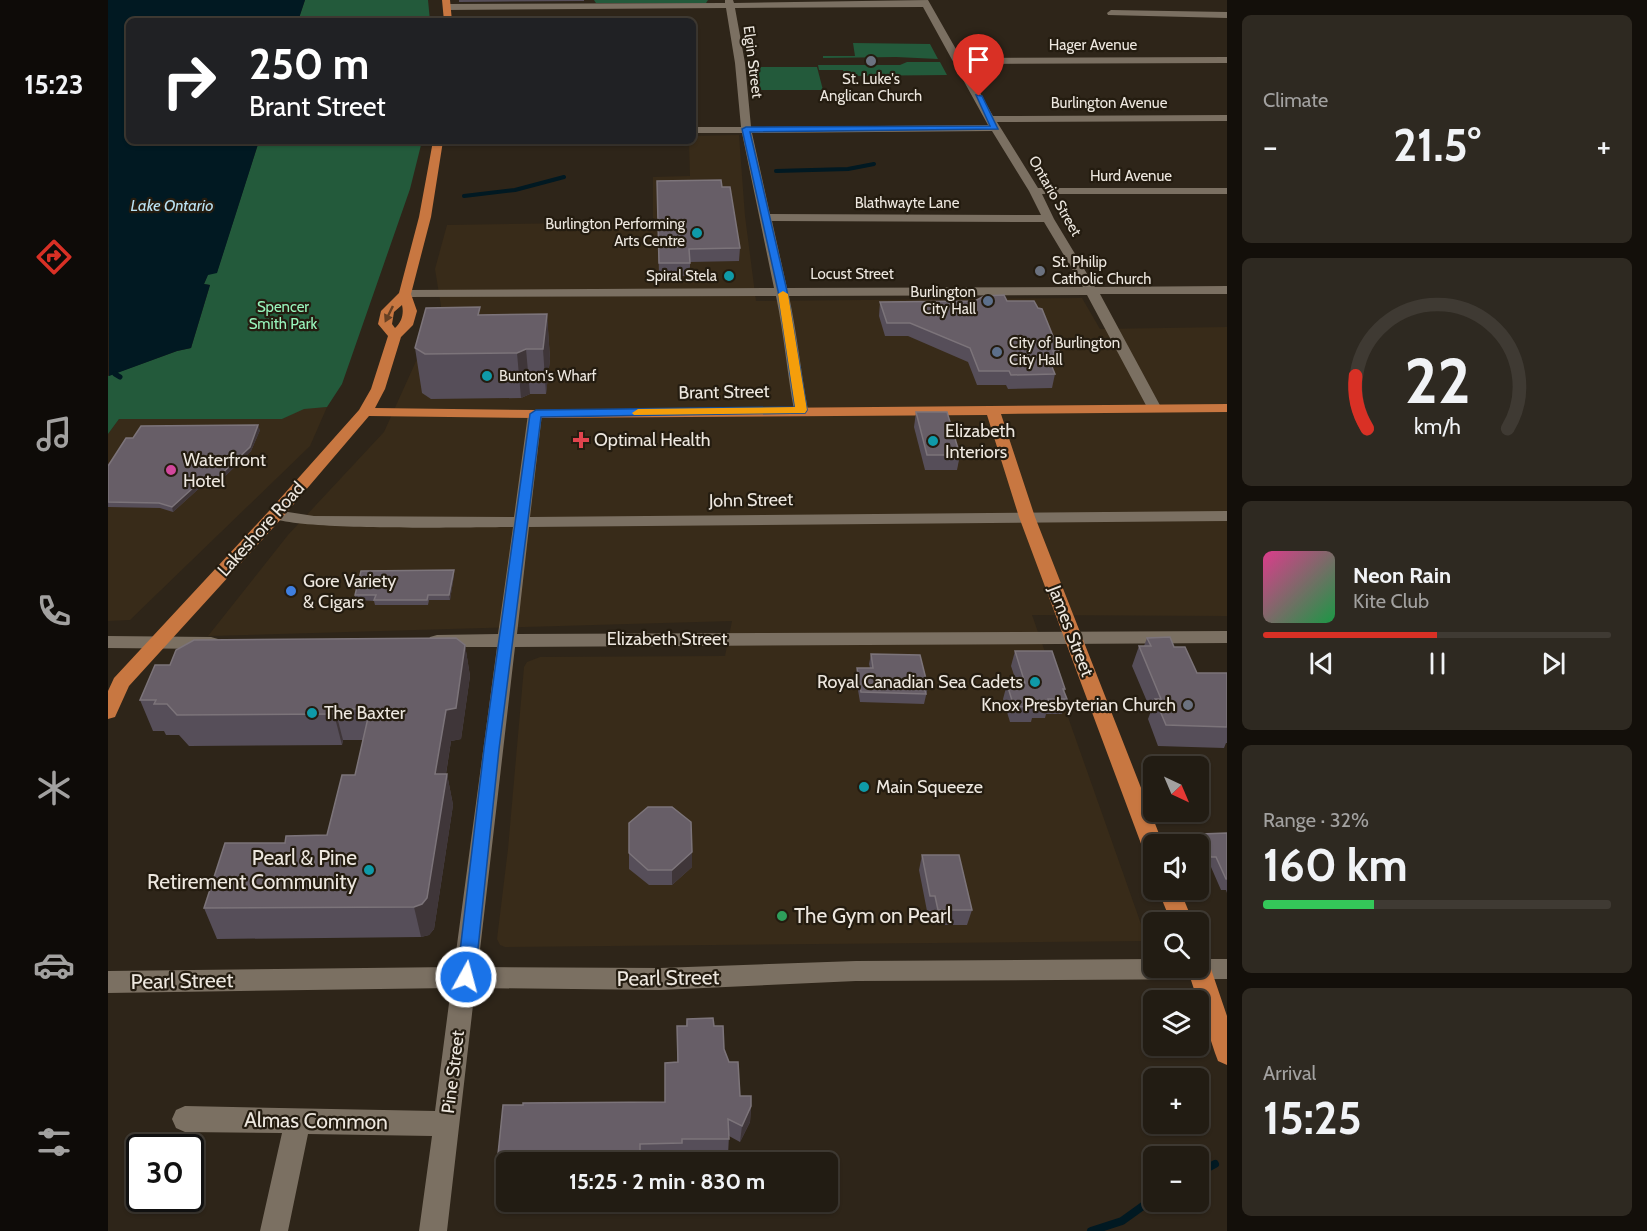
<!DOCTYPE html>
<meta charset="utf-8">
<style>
:root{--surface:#221c13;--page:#2e2921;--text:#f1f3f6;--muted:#a2a1a0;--line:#3f3a33;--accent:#d93025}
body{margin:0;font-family:Cabin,sans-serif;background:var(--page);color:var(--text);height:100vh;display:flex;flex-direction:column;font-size:22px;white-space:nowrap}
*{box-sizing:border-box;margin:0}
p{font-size:20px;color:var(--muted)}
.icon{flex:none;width:33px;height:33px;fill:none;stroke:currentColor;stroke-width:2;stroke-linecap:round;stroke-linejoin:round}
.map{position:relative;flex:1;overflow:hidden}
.details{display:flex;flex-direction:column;gap:15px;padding:15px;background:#130f0a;width:420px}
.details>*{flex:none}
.top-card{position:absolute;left:18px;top:18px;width:570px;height:126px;border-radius:9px;box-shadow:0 2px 4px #0004,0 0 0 2px var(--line);background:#202124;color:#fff;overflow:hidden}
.needle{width:39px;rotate:136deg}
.controls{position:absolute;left:1035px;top:756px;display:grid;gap:12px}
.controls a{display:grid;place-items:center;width:66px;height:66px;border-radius:9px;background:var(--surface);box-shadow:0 2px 4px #0004,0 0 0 2px var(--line);font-size:30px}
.speed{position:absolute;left:18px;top:1134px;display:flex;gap:12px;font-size:30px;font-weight:700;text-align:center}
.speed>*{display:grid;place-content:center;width:78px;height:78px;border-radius:50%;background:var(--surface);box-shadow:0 2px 4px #0004,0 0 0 2px var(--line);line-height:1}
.speed .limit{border:3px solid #111;border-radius:9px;background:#fff;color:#111}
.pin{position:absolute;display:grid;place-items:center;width:51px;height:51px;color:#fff;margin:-62px -26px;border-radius:50% 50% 50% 0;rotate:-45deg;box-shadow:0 0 6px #0007}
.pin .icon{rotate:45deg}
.me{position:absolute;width:66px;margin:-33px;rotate:7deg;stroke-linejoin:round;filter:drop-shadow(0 0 4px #0008)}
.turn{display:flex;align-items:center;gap:21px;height:126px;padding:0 24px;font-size:27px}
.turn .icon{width:78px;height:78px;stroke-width:2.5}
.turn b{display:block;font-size:42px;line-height:51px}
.big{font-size:45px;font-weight:800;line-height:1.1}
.details .tile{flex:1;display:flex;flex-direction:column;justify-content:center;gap:9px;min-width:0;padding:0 21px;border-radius:9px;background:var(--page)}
.details .dial{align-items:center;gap:0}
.dial svg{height:156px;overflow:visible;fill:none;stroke:var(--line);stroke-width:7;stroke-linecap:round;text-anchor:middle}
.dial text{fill:var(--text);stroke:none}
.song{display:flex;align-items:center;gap:18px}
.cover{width:72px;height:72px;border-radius:9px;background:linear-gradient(135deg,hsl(330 70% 55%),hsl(140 70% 35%))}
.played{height:6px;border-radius:3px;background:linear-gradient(90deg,var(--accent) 50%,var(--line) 50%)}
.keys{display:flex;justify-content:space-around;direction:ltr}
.heat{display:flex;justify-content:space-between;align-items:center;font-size:33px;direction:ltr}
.charge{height:9px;border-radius:4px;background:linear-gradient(90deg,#34c759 32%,var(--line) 0)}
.trip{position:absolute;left:388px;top:1152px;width:342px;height:60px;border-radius:9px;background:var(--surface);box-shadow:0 2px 4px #0004,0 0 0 2px var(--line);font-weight:800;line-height:60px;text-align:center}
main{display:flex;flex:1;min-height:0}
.tab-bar{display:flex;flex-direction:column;width:108px;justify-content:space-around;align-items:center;background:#0e0b08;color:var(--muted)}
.tab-bar .icon{width:42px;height:42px}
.tab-bar .active{color:var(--accent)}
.tab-bar b{font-size:27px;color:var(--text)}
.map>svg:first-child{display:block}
</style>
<main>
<nav class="tab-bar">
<b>15:23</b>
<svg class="icon active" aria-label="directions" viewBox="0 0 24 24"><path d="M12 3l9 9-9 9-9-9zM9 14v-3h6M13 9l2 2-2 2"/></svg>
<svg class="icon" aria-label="music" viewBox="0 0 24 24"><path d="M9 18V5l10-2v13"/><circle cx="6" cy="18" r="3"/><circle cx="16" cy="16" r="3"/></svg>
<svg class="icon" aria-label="phone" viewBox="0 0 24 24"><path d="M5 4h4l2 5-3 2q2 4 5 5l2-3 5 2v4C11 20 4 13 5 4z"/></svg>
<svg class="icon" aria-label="climate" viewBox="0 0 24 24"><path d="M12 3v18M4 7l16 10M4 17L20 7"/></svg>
<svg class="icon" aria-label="car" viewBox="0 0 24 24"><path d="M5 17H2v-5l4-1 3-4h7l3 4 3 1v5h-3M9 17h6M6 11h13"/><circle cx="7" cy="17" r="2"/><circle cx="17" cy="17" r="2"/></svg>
<svg class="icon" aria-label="filters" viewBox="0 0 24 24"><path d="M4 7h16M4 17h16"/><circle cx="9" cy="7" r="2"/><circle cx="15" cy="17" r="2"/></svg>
</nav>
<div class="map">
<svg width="1119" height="1231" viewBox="0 0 1119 1231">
<rect width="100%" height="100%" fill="#2e2519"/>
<!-- built -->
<g fill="#382b19">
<polygon points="631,135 637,216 648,301 974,298 992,329 1119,327 1119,616 924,615 1039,941 397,947 392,945 389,939 400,849 416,667 419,662 432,657 617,656 624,621 100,636 180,535 276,432 333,306 327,269 339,225 545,222 545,177 582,176 581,141 585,141 585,136"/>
<polygon points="219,407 202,446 22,620 0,621 0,434 11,419 174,419 196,408"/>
</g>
<!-- green -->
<g fill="#235a3b">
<polygon points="197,0 320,0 322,21 190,21"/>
<polygon points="486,0 600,0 598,3 488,3"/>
<polygon points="745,43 822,44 830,59 788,57 715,58 715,56 747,56"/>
<polygon points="799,62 832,62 839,75 737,76 735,70 711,70 710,65 792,65"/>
<polygon points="644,67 709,67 715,90 648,90"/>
<polygon points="151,141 314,141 302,189 234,384 219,407 196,409 174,419 11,419 0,434 0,376 69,351 83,348 102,285 96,284 100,274 109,272"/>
</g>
<!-- water -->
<polygon fill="#011922" points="0,0 197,0 190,21 21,21 21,141 151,141 109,273 100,275 96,284 102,285 83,348 69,351 1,376"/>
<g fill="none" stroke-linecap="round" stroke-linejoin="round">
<!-- stream-far2 -->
<g stroke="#011922" stroke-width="4">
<polyline points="668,171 740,169 766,164"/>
<polyline points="356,196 407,190 456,177"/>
</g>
<!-- stream-far1 -->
<polyline stroke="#011922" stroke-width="5" points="7,374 12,377"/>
<!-- stream -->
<g stroke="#011922" stroke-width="8">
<polyline points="1090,1173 1107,1164"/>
<polyline points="983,1231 1014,1221 1046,1198"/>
</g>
<!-- minor -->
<g fill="#7b7062" fill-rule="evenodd">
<path d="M 617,0 L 625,0 L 626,3 L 820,0 L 853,58 L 1119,57 L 1119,63 L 856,64 L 885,116 L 1119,115 L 1119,121 L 889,122 L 930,188 L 1119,188 L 1119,194 L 934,194 L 946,219 L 987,287 L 1119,286 L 1119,294 L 992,294 L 1054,409 L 1052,412 L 1042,412 L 1040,409 L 979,295 L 681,296 C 689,334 693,372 700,410 L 693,414 L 686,410 C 679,372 676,334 668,296 L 292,297 L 291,294 L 297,290 L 666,288 L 634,133 L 585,133 L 585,127 L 633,127 L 627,63 L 618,8 L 339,10 L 335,7 L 339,4 L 617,3 ZM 815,7 L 880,125 L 643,127 L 637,63 L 627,8 ZM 884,131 L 921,191 L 933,215 L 662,214 L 644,133 ZM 664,221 L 936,222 L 975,287 L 679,288 Z"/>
<polygon points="1003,10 1119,12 1119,18 1000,15 999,13"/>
<path d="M 427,410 L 434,414 L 422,517 L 1119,511 L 1119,521 L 421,527 L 409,634 L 1119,631 L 1119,643 L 407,647 L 370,967 L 552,968 L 748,961 L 1046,959 L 1046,968 L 1090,968 L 1090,959 L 1119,959 L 1119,979 L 748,981 L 552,990 L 367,988 L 339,1231 L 311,1231 L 324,1136 L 200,1134 L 180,1231 L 152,1231 L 174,1133 L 77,1132 L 68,1128 L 64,1119 L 68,1110 L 77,1106 L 327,1111 L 343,988 L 0,993 L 0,971 L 346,967 L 389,647 L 329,647 L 322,645 L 320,641 L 322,637 L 329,635 L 390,634 L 405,527 C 372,527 172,532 159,515 L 167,510 L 206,516 L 406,517 L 420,414 Z"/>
<polygon points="0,636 103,637 110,639 112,643 110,647 103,649 0,648"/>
</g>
<!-- major -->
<g fill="#c87741" fill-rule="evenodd">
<polygon points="334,0 342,0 344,21 336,21"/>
<path d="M 325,141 L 335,141 L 323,217 L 303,294 L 309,311 L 305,325 L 293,337 L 277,389 L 267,408 L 427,410 L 1119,404 L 1119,412 L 893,414 L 927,517 L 1055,844 L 1046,844 L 1046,858 L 1038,855 L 1035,849 L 911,517 L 879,415 L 427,418 L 261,416 L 173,519 L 21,686 L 7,717 L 0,719 L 0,691 L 6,678 L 161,511 L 251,410 L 263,389 L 280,336 L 270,324 L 273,311 L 291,293 L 311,217 ZM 294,305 C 296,313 294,322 287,328 L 284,324 L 286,312 Z"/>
<polygon points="1050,890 1072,890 1085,922 1063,922"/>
<polygon points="1090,956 1098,959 1102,966 1119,1016 1119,1065 1110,1061 1107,1053 1079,968 1090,968"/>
</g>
</g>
<!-- wall -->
<g fill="#564e59">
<polygon points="351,0 476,0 476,1 351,2"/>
<polygon points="549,181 614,187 632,248 631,261 582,262 582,276 551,276"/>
<polygon points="899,301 951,351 947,364 945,364 944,367 947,374 944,388 900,389 898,385 869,385 860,362 800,336 777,336 771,316 772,302"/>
<polygon points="439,314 442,359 438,394 422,394 413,398 323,399 314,393 307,348 373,315"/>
<polygon points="808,412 852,455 849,470 817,470 806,427"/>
<polygon points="152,430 143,451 109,484 98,482 65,512 52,508 0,507 0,466"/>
<polygon points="346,570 346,575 342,600 321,600 320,605 267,605 266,601 248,600 247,595"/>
<polygon points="1039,638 1066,647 1089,673 1119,673 1119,743 1118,743 1116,748 1050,746 1040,719 1043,711 1024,666 1031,646 1036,646"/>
<polygon points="357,645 362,676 353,739 343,741 338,774 339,774 345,805 326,929 321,935 313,937 109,939 96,908 177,843 219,835 247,775 255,740 235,740 234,745 81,746 71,735 58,735 56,731 45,731 32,700 62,665"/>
<polygon points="907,651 957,689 956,692 959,699 954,714 938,714 937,718 924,718 923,722 902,722 895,699 899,684 909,684 903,666"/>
<polygon points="763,654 820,687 816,704 752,702 748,678 749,668 762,668 761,664"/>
<polygon points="1119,833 1119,893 1118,890 1113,890 1103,867 1098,868 1090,848 1090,844 1089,844 1093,834"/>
<polygon points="584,852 584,867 564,885 541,885 521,869 521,853"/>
<polygon points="814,855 864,910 859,925 826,925 823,911 819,911 811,870"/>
<polygon points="605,1018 606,1026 615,1026 616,1049 621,1062 630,1062 632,1096 643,1096 643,1106 642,1122 632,1142 621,1136 620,1155 574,1155 574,1159 533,1159 533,1162 399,1162 399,1189 391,1189 388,1174 395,1105 415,1105 415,1103 557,1102 557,1063 569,1062 569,1026 578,1026 579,1019"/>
</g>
<!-- shaded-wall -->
<g fill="#3f3639">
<polygon points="439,314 442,359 438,394 435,349"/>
<polygon points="418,349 422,394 413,398 409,353"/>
<polygon points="150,425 152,430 143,451 109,484 108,479"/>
<polygon points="97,477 98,482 65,512 64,507"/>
<polygon points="346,570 346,575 342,600 341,595"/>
<polygon points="357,645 362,676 353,739 343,741 333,805 327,774 338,710"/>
<polygon points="227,709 235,740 234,745 226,714"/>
<polygon points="339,774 345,805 326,929 321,935 313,937 306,907"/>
<polygon points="584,852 584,867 564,885 564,870"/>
<polygon points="643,1106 642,1122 632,1142 634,1126"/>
</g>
<!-- building -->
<g fill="#675e67" stroke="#7c747a" stroke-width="1.5">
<polygon points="613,180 614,187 622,187 632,248 581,249 582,263 551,263 549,181"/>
<polygon points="896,295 899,301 926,301 930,308 934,309 951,351 945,351 947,355 939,355 947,374 903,375 901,371 871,371 862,348 802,323 779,323 772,302 867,301 876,296"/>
<polygon points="372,307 370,315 439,314 435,349 418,349 409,353 317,354 307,348 318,308"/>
<polygon points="808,412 839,412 852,455 819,455"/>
<polygon points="150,425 142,447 108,479 97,477 64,507 51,503 0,502 0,466 18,438 25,438 33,426"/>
<polygon points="346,570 341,595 320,595 319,600 266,600 268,595 247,595 253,571"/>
<polygon points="1062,637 1066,647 1077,647 1089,673 1119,673 1119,727 1058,725 1047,699 1053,699 1031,646 1043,646 1039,638"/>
<polygon points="348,638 357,645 348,708 338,710 327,774 339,774 319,898 314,904 306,907 96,908 117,843 177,843 178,836 219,835 234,775 247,775 262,709 227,709 226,714 69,715 59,704 46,704 48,700 32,700 47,665 62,665 68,650 86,640"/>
<polygon points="907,651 944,651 957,689 955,689 959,699 940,699 941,703 926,703 927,706 906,707 899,684 917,683"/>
<polygon points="763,654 812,655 820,687 816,687 818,694 753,692 749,668 765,668"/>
<polygon points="540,807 564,807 583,822 584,852 564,870 540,870 521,853 521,823"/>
<polygon points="1119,833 1119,879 1118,879 1108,857 1103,857 1093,834"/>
<polygon points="814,855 851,855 864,910 830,910 827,896 822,896"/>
<polygon points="605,1018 606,1026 615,1026 616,1049 621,1062 630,1062 632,1096 643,1096 643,1106 634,1126 620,1119 621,1139 574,1139 574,1143 532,1144 532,1162 399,1162 399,1174 388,1174 395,1105 415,1105 415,1103 557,1102 557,1063 570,1062 569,1026 579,1026 579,1019"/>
</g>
<!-- one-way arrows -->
<defs><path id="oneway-solid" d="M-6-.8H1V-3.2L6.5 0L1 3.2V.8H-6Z" transform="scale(1.5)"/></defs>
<use fill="#664024" href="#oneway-solid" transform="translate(281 314) rotate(116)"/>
<!-- route -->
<polygon fill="#1a73e8" stroke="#114b97" stroke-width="1.5" points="868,95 874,96 890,129 642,132 679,291 699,410 697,413 433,417 391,749 367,977 364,983 358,985 351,983 349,977 376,749 422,414 428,410 687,407 670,291 634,129 638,127 882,126"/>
<!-- slow -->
<polygon fill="#f59e0b" points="675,291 680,294 699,410 697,413 526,415 524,413 530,409 687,407 670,294"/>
<!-- markers -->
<g fill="#6b7280" stroke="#241c10" stroke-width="2">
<circle cx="763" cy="61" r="6"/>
<circle cx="932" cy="271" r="6"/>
<circle cx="1080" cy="705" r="6"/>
</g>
<g fill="#0f9aa8" stroke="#241c10" stroke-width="2">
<circle cx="589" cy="233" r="6"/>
<circle cx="621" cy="276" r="6"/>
<circle cx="379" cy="376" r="6"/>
<circle cx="825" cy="441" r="6"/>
<circle cx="927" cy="682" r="6"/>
<circle cx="204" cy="713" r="6"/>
<circle cx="756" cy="787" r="6"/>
<circle cx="261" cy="870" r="6"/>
</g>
<g fill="#5c6f8a" stroke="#241c10" stroke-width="2">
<circle cx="880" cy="301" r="6"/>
<circle cx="889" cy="352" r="6"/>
</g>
<path fill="#e0444e" stroke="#241c10" stroke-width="2" d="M470 431h6v6h6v6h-6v6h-6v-6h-6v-6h6z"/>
<circle fill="#d1479c" stroke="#241c10" stroke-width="2" cx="63" cy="470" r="6"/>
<circle fill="#3f7fe0" stroke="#241c10" stroke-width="2" cx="183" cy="591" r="6"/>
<circle fill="#2e9e5b" stroke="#241c10" stroke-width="2" cx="674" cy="916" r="6"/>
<g text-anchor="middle" stroke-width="4.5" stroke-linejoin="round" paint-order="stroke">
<!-- far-street labels -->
<g font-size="15" fill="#ede7df" stroke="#241c10">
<text x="985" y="50">Hager Avenue</text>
<text transform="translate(645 62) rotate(83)" y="5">Elgin Street</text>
<text x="1001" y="108">Burlington Avenue</text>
<text x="1023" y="181">Hurd Avenue</text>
<text transform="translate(947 196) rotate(60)" y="5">Ontario Street</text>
<text x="799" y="208">Blathwayte Lane</text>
<text x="744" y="279">Locust Street</text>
</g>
<!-- far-poi labels -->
<g font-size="15" fill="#ede7df" stroke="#241c10" text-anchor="end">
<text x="763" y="84" text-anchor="middle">St. Luke's<tspan x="763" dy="17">Anglican Church</tspan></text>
<text x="577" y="229">Burlington Performing<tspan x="577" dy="17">Arts Centre</tspan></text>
<text x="944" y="267" text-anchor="start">St. Philip<tspan x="944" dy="17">Catholic Church</tspan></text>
<text x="609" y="281">Spiral Stela</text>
<text x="868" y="297">Burlington<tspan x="868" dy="17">City Hall</tspan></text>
<text x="901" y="348" text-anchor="start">City of Burlington<tspan x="901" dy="17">City Hall</tspan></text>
<text x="391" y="381" text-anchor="start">Bunton's Wharf</text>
</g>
<!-- far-park labels -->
<g font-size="15" fill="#99f6bd" stroke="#241c10">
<text x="175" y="312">Spencer<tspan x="175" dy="17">Smith Park</tspan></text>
</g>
<!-- far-water labels -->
<g font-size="16" font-style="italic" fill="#bbe3f4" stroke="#241c10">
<text x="64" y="211">Lake Ontario</text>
</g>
<!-- street labels -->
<g font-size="18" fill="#ede7df" stroke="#241c10">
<text transform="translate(616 392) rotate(-1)" y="6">Brant Street</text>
<text transform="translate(643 500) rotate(-1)" y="6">John Street</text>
<text transform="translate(153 529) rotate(-48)" y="6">Lakeshore Road</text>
<text transform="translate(963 631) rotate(69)" y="6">James Street</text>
<text x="559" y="645">Elizabeth Street</text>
<text transform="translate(345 1072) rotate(-83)" y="6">Pine Street</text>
</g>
<!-- poi labels -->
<g font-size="18" fill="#ede7df" stroke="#241c10" text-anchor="start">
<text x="837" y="437">Elizabeth<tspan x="837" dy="21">Interiors</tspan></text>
<text x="486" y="446">Optimal Health</text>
<text x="75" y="466">Waterfront<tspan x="75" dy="21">Hotel</tspan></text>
<text x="195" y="587">Gore Variety<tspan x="195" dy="21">&amp; Cigars</tspan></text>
<text x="915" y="688" text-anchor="end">Royal Canadian Sea Cadets</text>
<text x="1068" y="711" text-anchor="end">Knox Presbyterian Church</text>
<text x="216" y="719">The Baxter</text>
<text x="768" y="793">Main Squeeze</text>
</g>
<!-- near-poi labels -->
<g font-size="21" fill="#ede7df" stroke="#241c10" text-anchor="end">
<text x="249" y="865">Pearl &amp; Pine<tspan x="249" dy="24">Retirement Community</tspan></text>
<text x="686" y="923" text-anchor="start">The Gym on Pearl</text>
</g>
<!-- near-street labels -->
<g font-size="21" fill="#ede7df" stroke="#241c10">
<text transform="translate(560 978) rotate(-1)" y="7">Pearl Street</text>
<text transform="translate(74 981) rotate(-1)" y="7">Pearl Street</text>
<text transform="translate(208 1121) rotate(1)" y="7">Almas Common</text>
</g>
</g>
</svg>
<div class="controls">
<a><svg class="needle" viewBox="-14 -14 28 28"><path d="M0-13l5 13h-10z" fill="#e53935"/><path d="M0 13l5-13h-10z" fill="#a2a1a0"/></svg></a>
<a><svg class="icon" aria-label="sound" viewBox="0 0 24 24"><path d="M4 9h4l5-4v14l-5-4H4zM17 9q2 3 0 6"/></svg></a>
<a><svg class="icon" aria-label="search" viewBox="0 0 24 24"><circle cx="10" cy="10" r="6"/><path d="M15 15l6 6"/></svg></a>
<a><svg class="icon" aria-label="layers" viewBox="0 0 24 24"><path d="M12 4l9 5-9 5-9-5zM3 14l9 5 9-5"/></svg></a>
<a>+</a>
<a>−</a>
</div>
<div class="speed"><div class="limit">30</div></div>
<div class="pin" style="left:871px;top:96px;background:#d93025"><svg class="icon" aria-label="arrive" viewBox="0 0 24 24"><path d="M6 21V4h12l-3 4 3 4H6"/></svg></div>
<svg class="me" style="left:358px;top:977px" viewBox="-20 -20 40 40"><circle r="17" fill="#1a73e8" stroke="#fff" stroke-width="3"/><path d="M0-11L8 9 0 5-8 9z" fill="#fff"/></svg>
<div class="trip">15:25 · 2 min · 830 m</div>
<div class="top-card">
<div class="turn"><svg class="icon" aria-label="right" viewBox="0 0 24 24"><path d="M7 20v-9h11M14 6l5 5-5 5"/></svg><div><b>250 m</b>Brant Street</div></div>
</div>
</div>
<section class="details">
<div class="tile"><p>Climate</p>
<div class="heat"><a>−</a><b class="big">21.5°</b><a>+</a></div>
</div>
<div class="tile dial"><svg viewBox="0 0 100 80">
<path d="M14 69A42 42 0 1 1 86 69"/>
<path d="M14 69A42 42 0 0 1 8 42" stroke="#d93025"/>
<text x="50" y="56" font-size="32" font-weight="700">22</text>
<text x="50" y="72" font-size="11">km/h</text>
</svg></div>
<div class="tile">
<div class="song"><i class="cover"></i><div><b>Neon Rain</b><p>Kite Club</p></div></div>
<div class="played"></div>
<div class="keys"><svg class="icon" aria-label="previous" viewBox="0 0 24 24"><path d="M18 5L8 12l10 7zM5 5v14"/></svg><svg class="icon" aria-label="pause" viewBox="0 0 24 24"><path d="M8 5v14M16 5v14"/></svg><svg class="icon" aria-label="next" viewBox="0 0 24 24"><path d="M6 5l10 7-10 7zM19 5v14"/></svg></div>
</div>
<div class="tile"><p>Range · 32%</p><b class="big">160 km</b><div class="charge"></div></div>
<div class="tile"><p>Arrival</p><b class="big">15:25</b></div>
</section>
</main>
